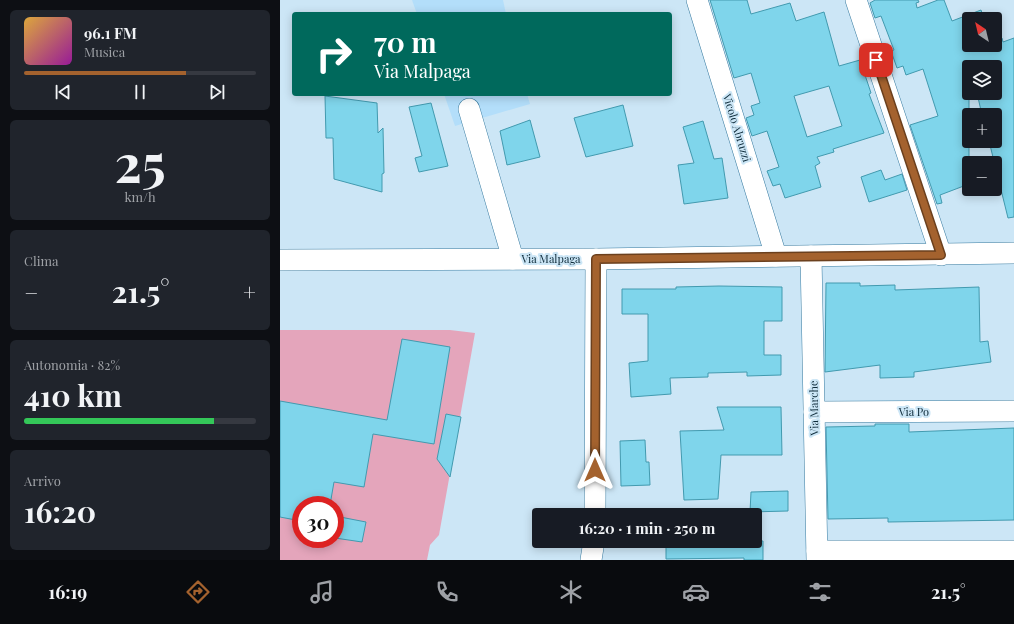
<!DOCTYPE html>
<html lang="it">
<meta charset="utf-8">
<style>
:root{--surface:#171b24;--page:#20242c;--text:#f1f3f6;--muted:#9ea1a6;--line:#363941;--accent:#a4622e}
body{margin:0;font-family:"Playfair Display",serif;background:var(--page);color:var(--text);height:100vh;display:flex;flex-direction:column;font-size:15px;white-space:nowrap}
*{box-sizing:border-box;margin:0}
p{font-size:13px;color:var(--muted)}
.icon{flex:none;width:22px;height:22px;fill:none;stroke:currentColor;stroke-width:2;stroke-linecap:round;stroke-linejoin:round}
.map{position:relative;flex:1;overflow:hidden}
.panel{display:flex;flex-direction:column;gap:10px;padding:10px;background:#0d0f14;width:280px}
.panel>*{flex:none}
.banner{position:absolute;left:12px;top:12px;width:380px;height:84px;border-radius:4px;box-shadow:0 2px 10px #0003;background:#00695c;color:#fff;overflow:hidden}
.needle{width:26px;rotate:325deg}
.controls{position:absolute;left:682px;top:12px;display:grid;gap:8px}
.controls a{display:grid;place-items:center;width:40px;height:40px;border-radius:4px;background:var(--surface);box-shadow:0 2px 10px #0003;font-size:20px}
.speed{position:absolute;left:12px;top:496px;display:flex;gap:8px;font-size:20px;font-weight:700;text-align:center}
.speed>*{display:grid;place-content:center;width:52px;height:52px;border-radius:50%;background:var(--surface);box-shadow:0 2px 10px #0003;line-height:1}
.speed .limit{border:6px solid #d22;background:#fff;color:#111}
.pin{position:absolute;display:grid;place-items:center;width:34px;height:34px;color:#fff;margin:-17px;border-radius:8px;box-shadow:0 2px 6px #0006}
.me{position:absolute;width:44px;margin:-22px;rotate:0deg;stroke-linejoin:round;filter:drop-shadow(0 0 3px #0008)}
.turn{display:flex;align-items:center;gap:14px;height:84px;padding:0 16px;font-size:18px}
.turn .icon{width:52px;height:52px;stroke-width:2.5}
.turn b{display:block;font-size:28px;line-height:34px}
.big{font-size:30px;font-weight:700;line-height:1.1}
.panel .tile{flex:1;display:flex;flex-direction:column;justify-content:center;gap:6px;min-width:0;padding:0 14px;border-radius:6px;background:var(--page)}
.panel .dial{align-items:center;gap:0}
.dial b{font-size:52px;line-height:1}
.song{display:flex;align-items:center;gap:12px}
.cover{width:48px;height:48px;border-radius:6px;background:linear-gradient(135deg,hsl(40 70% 55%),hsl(300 70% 35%))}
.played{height:4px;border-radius:2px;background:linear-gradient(90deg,var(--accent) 70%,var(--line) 70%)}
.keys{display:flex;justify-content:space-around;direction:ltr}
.heat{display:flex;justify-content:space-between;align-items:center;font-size:22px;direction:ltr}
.charge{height:6px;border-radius:3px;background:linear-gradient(90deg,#34c759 82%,var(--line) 0)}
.trip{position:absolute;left:252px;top:508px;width:230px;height:40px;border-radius:4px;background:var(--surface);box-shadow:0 2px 10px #0003;font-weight:700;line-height:40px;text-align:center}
.dock{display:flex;height:64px;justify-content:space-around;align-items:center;background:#090b0e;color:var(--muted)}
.dock .icon{width:28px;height:28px}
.dock .on{color:var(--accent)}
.dock b{font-size:18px;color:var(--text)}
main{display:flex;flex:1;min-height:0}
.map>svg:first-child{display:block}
</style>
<main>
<section class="panel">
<div class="tile">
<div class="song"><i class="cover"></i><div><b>96.1 FM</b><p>Musica</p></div></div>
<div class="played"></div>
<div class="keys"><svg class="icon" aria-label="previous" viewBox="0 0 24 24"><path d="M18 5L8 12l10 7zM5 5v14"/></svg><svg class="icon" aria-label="pause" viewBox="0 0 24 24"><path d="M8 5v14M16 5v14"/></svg><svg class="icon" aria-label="next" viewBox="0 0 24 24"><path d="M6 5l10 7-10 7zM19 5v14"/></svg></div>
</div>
<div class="tile dial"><b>25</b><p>km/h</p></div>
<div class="tile"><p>Clima</p>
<div class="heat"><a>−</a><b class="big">21.5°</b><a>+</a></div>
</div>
<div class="tile"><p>Autonomia · 82%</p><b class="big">410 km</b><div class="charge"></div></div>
<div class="tile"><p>Arrivo</p><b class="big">16:20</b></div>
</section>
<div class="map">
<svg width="734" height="560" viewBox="0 0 734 560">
<rect width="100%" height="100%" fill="#cce6f6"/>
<!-- built -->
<g fill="#b3defa">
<polygon points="132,0 223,0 226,14 137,14"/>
<polygon points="164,94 247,94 250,104 175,126"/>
</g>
<!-- green -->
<path fill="#e4a5bb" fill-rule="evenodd" d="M 0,330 L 170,330 L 195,333 L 159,535 L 150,545 L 147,560 L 0,560 ZM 21,505 L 55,505 L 55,539 L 21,539 Z"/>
<!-- building -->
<g fill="#7fd5eb" stroke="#429aaf" fill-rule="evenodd">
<path d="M 430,0 L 467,0 L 471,14 L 510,3 L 516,21 L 544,12 L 559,66 L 580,60 L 591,93 L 589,94 L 604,133 L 553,149 L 554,152 L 537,157 L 540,163 L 535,166 L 541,187 L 505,198 L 500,184 L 493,186 L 487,171 L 499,167 L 487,131 L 472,136 L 466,118 L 474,115 L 471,106 L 480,103 L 471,73 L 454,78 ZM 549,86 L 562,126 L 527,137 L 514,96 Z"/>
<polygon points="595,0 638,0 639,2 636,3 637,8 658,0 664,0 672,21 701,10 704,19 689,19 689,45 715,45 715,40 722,38 723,42 734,38 734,217 728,218 709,141 715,141 715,115 702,115 697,93 715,93 715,67 689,67 689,184 660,195 662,203 657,204 630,125 658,116 643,69 626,75 623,66 617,68 611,51 614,50 601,16 595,18 590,3"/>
<polygon points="45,96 97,103 98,133 103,128 104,173 102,174 102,192 54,179 53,138 46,138"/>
<polygon points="151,103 168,166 139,172 135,158 142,156 129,107"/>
<polygon points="343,105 353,146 306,157 294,118"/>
<polygon points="250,120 260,157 227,165 220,131"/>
<polygon points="423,121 434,159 442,158 448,198 404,204 398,165 414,163 403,127"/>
<polygon points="601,170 605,180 622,174 627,190 589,202 581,177"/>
<polygon points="546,283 580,283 580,286 615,285 615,290 699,287 700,342 708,341 711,362 634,372 634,377 600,378 600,365 545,372"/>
<polygon points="439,286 502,287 502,321 484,321 484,355 501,355 501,375 467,376 467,372 428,373 428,377 390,378 391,394 351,397 349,363 368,361 368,314 342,314 342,289 396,289 396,287"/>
<polygon points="122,339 170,347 154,444 93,434 84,487 54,482 50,505 21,505 21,521 0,517 0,401 107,420"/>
<polygon points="437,407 501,407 502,455 441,455 438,499 404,500 400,431 444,430"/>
<polygon points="166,414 181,417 170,477 157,459"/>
<polygon points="595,424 629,424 629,432 734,428 734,520 608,522 608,518 548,519 546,427 595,426"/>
<polygon points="365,440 366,462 369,462 370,485 341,486 340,441"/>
<polygon points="508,491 508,511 470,512 471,492"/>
<polygon points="55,516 86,522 82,542 55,538"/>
<polygon points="386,541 483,541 483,560 464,560 464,558 386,559"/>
</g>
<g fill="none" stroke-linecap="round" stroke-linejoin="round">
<defs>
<g id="minor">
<polyline points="417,0 496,256"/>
<polyline points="576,0 661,255"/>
<polyline points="189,109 233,259"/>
<polyline points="531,256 537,560"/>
<polyline points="0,260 316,259 734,253"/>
<polyline points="534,412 734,411"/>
<polyline points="315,515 316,259"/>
<polyline points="537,551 734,551"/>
<polyline points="311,560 314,541"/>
</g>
</defs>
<!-- minor casing -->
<use href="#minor" stroke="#387ba0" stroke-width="22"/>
<!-- minor -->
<use href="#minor" stroke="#fff" stroke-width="21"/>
</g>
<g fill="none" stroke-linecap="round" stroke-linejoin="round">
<defs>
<polyline id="route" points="315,470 316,259 661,255 596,60"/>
</defs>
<!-- route casing -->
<use href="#route" stroke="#6b401e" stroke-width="10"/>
<!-- route -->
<use href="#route" stroke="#a4622e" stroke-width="7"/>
</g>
<g text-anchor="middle" stroke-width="4" stroke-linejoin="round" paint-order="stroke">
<!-- street labels -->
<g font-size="11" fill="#0d2a39" stroke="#cce6f6">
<text transform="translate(457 128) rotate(73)" y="4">Vicolo Abruzzi</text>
<text x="271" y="263">Via Malpaga</text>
<text transform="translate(534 408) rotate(-91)" y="4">Via Marche</text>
<text x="634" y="416">Via Po</text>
</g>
</g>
</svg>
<div class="controls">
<a><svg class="needle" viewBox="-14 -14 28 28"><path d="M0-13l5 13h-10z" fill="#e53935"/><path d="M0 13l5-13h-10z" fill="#9ea1a6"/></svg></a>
<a><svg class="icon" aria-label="layers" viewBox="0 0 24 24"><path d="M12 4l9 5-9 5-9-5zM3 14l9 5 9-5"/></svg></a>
<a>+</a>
<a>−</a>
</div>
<div class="speed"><div class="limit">30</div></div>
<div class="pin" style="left:596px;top:60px;background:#d93025"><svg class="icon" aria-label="arrive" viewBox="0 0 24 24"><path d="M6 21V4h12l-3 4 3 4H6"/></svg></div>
<svg class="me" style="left:315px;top:470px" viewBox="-20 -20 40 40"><path d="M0-17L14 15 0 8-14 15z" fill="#a4622e" stroke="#fff" stroke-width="4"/></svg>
<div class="trip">16:20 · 1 min · 250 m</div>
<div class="banner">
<div class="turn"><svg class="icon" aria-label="right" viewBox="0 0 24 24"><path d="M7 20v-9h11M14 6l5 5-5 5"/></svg><div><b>70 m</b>Via Malpaga</div></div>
</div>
</div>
</main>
<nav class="dock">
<b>16:19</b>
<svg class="icon on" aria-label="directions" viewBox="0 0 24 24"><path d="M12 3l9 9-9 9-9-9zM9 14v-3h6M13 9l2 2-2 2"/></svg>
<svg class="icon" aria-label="music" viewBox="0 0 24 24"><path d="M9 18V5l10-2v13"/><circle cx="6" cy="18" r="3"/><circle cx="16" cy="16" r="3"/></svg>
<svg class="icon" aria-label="phone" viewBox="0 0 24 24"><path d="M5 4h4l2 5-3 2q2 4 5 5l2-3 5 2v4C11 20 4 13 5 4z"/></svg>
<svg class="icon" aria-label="climate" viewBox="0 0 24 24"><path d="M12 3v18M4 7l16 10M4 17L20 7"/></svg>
<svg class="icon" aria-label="car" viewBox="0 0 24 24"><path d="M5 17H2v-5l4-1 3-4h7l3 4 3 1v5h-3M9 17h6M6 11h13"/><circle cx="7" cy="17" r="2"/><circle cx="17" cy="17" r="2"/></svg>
<svg class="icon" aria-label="filters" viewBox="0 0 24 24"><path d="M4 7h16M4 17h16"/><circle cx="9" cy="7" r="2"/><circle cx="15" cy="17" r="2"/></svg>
<b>21.5°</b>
</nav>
